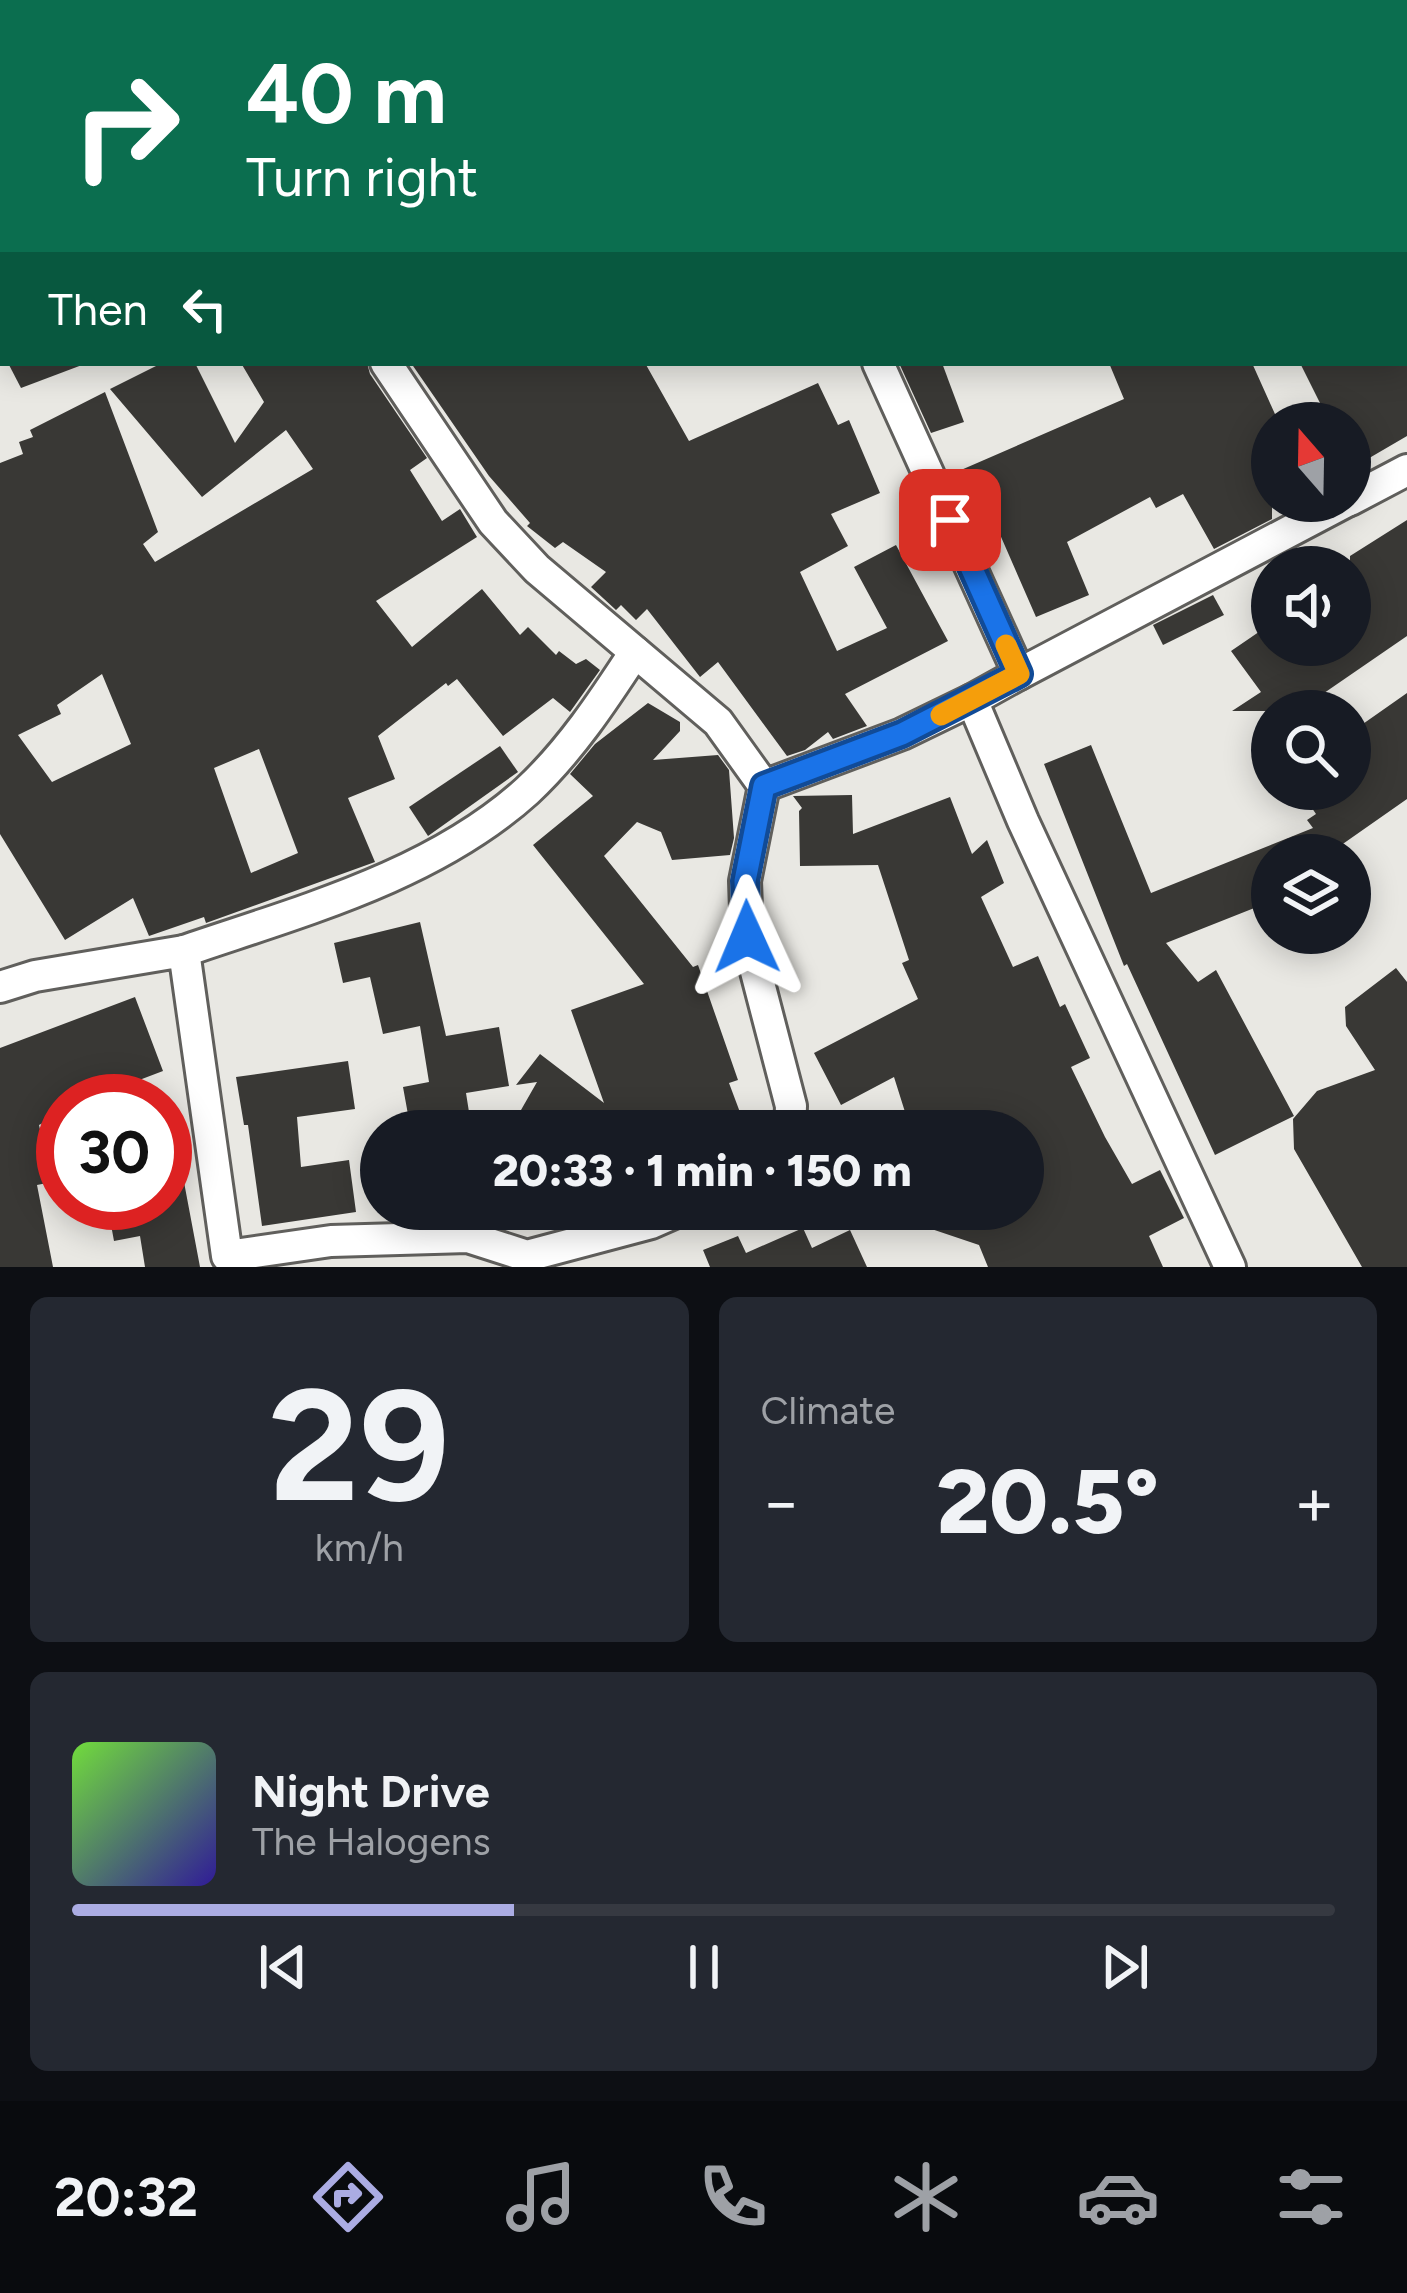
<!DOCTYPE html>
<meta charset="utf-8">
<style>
:root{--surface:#171b24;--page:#242831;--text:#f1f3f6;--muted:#9ea1a6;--line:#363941;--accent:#abace3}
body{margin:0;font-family:Figtree,sans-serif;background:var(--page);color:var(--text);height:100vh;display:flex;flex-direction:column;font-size:45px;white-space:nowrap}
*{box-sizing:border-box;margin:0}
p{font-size:39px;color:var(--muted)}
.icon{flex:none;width:66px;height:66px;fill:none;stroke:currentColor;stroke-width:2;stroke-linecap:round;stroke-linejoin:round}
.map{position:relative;height:1267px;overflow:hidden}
.details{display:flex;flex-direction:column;gap:30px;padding:30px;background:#0d0f14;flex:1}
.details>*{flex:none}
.banner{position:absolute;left:0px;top:0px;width:1407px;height:366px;box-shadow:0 6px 30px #0003;background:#0b6e4f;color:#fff;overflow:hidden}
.needle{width:78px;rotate:340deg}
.fabs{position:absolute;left:1251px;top:402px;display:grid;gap:24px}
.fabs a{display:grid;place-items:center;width:120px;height:120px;border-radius:50%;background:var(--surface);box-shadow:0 6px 30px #0003;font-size:60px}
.speed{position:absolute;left:36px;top:1074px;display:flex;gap:24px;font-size:60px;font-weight:700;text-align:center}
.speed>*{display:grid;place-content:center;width:156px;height:156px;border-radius:50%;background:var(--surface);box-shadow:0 6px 30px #0003;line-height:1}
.speed .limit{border:18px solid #d22;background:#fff;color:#111}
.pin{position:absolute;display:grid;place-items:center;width:102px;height:102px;color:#fff;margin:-51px;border-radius:24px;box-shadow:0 6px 18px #0006}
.me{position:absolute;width:132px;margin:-66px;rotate:359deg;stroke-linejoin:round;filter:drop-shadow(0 0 9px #0008)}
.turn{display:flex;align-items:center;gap:42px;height:252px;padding:0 48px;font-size:54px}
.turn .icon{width:156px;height:156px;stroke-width:2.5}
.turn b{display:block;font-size:84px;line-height:102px}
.then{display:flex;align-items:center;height:114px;padding:0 48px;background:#0003;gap:24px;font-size:45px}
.big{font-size:90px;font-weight:800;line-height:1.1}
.details .card{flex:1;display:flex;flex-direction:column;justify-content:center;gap:18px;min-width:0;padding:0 42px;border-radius:18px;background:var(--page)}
.details .dial{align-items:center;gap:0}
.dial b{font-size:156px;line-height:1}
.song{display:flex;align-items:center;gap:36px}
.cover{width:144px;height:144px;border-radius:18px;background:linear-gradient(135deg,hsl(100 70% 55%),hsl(250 70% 35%))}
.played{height:12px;border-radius:6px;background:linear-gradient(90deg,var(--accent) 35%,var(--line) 35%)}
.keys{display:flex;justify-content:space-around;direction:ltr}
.heat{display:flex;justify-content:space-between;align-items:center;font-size:66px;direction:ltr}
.details .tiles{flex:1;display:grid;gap:30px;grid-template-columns:1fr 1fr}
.card:last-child{grid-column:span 2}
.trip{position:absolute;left:360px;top:1110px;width:684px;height:120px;border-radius:60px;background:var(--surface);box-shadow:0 6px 30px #0003;font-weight:800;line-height:120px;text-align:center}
.dock{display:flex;height:192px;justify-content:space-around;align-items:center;background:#090b0e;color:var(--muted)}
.dock .icon{width:84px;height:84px}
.dock .selected{color:var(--accent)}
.dock b{font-size:54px;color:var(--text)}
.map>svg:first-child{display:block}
</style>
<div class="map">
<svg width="1407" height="1267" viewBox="0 0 1407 1267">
<rect width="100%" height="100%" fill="#e9e8e3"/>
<!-- building -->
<g fill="#393835" fill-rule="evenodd">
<polygon points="8,363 81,363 82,365 21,388"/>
<path d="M 162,363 L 195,363 L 235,443 L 264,402 L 241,363 L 367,363 L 370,374 L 427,458 L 410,470 L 442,521 L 460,509 L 477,537 L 376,601 L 412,647 L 482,589 L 520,635 L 528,627 L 556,655 L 559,651 L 576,664 L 586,659 L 600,670 L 570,712 L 553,698 L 503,736 L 457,679 L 448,686 L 446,683 L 378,736 L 395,779 L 348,798 L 375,862 L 206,923 L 204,917 L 149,936 L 133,898 L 65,940 L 0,834 L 0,463 L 23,454 L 19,442 L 33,437 L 30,430 L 105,392 L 158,532 L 143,544 L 155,562 L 313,469 L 286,430 L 202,497 L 110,389 ZM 102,674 L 131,744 L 52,782 L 18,735 L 61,714 L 57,705 ZM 259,749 L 298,853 L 251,873 L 214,768 Z"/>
<polygon points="411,363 645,363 689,441 818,383 838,425 849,420 880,493 831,514 848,546 800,572 837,651 887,628 854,567 896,545 948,641 845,694 867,726 833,739 828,732 805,750 787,756 718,662 700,677 647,609 636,620 621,605 616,610 591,587 606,572 563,542 555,548 527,526 530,523 489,476"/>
<polygon points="899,363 942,363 964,422 931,433"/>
<polygon points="1109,363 1252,363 1279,423 1272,423 1272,519 1214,549 1183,494 1156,508 1150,497 1067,542 1089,595 1036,617 988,507 979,511 961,470 1124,399"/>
<polygon points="1300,363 1407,363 1407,436 1359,464 1350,450 1350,423 1330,423"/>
<polygon points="1407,520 1407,636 1311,702 1317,711 1232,711 1261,692 1231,651 1272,623 1272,645 1350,645 1350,556"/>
<polygon points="1213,595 1224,615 1163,645 1153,625"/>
<polygon points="1407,693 1407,799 1327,855 1272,855 1272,901 1166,943 1198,982 1216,970 1294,1116 1215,1155 1127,964 1124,966 1044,764 1091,745 1151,893 1313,828 1307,820 1316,814 1299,789 1350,789 1350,733"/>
<polygon points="648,703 680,722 680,731 653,760 718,755 729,770 734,838 730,855 672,860 661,832 637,822 604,856 693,967 698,965 738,1080 729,1083 747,1131 509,1131 537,1082 516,1085 540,1054 604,1103 571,1010 644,984 533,845 593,796 570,774 595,744"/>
<polygon points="500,746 518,772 428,836 409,807"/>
<polygon points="852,795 853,834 950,797 972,854 987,840 1004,883 981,897 1013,967 1038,956 1060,1007 1065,1004 1090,1058 1071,1067 1105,1137 1132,1184 1160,1170 1184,1218 1149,1236 1163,1267 988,1267 979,1245 884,1213 884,1209 1023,1209 1023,1131 1000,1131 992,1115 958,1126 957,1131 911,1131 894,1077 841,1105 814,1053 918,999 902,963 909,960 878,865 800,866 799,811 802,808 793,796"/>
<polygon points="420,922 446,1036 499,1027 509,1086 466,1093 472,1131 411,1131 403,1087 429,1082 420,1026 383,1034 370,977 343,983 334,943"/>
<polygon points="1396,968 1407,982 1407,1267 1362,1267 1294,1149 1293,1119 1317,1091 1375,1070 1346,1026 1345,1007"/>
<polygon points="135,997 163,1071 84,1101 63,1101 63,1109 48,1115 53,1118 39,1125 52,1182 37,1185 53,1267 0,1267 0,1048"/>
<polygon points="348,1061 355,1109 297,1117 301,1167 349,1160 356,1212 262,1226 248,1125 244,1125 236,1077"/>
<polygon points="177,1145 200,1267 145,1267 140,1236 114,1241 107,1203 165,1203 165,1146"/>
<polygon points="803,1228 812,1248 850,1230 867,1267 710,1267 703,1250 738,1236 746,1253"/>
</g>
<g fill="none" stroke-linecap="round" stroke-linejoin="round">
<defs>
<g id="minor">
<polyline points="163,0 165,3"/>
<polyline points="714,0 716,3"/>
<polyline points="787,3 797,0"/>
<polyline points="386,363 493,522 537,569 718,722 764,786 902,734 972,700"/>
<polyline points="878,363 1019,674 1347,501"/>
<polyline points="1350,500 1407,470"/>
<polyline points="1019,674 972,700 1023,821 1230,1267"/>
<polyline points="764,786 745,881 747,937 791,1106 790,1131"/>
<path d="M 184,951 C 301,911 433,876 527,791 C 570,751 603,701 635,652"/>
<polyline points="0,987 35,976 184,951 227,1256 331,1241 468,1237 527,1256 651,1223 683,1209"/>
</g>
</defs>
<!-- minor casing -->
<use href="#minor" stroke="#605f5c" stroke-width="36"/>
<!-- minor -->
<use href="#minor" stroke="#fff" stroke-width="30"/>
</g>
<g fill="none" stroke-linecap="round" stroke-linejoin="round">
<defs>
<polyline id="route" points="747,937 745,881 764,786 902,734 1019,674 950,520"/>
</defs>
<!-- route casing -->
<use href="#route" stroke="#114b97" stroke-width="30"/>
<!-- route -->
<use href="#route" stroke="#1a73e8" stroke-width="21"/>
<!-- slow -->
<polyline stroke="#f59e0b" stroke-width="21" points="941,715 1019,674 1006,645"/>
</g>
</svg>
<div class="fabs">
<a><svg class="needle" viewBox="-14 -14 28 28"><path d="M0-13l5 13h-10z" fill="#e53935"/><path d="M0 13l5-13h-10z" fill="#9ea1a6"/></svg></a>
<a><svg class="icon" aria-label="sound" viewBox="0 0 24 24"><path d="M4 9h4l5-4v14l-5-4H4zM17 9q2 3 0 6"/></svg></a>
<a><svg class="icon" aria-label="search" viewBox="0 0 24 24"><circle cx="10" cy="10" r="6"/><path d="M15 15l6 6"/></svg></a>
<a><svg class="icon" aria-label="layers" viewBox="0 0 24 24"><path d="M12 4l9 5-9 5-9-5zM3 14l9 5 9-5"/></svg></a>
</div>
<div class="speed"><div class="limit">30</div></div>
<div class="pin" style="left:950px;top:520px;background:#d93025"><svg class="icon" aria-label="arrive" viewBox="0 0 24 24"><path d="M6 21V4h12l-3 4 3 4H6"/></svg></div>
<svg class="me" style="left:747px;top:937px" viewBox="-20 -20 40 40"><path d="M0-17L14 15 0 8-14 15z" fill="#1a73e8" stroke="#fff" stroke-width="4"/></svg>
<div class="trip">20:33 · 1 min · 150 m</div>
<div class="banner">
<div class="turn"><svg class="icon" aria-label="right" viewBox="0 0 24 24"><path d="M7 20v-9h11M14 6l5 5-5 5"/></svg><div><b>40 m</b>Turn right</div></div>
<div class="then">Then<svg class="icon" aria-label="left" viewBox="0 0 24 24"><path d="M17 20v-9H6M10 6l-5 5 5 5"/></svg></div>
</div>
</div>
<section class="details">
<div class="tiles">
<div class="card dial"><b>29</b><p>km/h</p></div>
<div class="card"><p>Climate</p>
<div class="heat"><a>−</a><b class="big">20.5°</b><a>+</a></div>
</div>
<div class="card">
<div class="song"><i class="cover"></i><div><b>Night Drive</b><p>The Halogens</p></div></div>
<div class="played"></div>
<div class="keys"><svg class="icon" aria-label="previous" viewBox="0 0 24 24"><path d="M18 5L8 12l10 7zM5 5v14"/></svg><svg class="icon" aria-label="pause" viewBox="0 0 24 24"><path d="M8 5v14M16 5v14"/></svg><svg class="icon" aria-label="next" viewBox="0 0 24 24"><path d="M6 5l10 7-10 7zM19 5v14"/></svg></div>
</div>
</div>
</section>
<nav class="dock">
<b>20:32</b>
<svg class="icon selected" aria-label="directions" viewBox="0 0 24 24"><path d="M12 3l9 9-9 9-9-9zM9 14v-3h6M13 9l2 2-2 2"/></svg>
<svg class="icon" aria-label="music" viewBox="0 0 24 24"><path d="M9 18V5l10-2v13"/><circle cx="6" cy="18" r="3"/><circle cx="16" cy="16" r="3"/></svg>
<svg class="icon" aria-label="phone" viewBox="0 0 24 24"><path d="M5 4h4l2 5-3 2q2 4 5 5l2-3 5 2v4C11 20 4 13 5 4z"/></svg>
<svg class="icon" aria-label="climate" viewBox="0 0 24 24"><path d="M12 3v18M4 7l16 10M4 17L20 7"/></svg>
<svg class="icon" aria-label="car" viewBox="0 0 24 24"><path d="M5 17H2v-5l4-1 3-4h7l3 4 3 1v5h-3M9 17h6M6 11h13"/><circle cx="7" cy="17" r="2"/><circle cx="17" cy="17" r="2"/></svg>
<svg class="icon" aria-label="filters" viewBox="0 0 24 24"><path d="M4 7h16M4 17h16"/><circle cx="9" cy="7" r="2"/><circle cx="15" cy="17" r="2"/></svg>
</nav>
